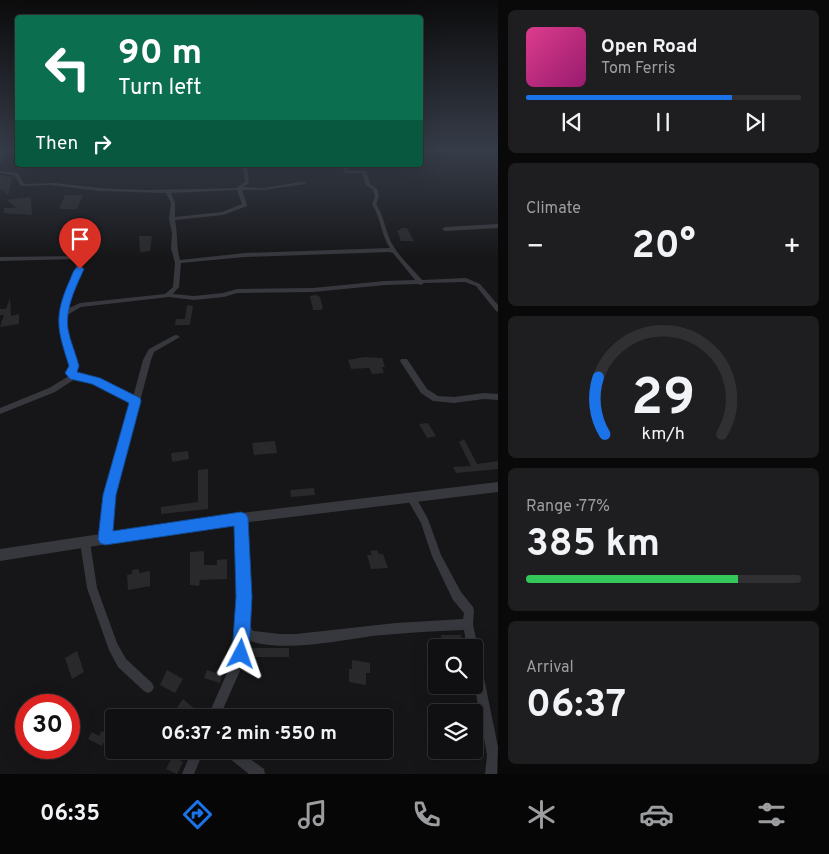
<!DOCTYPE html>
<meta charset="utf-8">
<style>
:root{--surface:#101012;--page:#1e1e20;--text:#f1f3f6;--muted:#9c9d9f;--line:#303032;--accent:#1a73e8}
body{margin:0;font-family:Overpass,sans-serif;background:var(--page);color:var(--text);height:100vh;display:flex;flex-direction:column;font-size:19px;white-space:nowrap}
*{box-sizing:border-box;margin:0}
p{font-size:16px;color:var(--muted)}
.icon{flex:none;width:28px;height:28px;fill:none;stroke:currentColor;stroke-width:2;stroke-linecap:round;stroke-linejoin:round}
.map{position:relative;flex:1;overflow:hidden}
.side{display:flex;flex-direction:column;gap:10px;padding:10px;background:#09090a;width:331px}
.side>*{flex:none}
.guide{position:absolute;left:15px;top:15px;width:408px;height:152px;border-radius:5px;box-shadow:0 5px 20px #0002,0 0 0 1px var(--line);background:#0b6e4f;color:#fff;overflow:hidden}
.fabs{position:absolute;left:428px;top:639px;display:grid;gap:10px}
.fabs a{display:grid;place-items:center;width:55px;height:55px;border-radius:5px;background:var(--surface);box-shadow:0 5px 20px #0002,0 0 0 1px var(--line);font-size:25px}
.speed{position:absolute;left:15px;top:694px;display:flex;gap:10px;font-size:25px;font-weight:700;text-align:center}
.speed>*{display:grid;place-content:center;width:65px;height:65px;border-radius:50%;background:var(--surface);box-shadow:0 5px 20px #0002,0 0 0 1px var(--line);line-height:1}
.speed .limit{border:8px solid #d22;background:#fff;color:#111}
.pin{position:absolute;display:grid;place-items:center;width:42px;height:42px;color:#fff;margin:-51px -21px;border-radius:50% 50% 50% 0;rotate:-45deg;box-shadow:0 0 5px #0007}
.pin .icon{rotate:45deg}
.me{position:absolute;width:55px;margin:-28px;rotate:4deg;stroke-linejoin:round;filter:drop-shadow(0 0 4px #0008)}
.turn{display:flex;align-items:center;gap:18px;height:105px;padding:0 20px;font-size:22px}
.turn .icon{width:65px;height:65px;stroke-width:2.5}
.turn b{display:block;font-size:35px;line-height:42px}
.then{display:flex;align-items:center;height:48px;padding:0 20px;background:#0003;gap:10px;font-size:19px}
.big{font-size:38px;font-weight:700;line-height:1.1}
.side .card{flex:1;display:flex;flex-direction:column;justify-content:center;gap:8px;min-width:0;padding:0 18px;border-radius:8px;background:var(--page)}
.side .dial{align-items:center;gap:0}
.dial svg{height:130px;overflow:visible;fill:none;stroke:var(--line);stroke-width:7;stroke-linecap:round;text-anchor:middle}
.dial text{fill:var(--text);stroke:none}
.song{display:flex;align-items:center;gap:15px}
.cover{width:60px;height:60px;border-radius:8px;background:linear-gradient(135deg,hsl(330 70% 55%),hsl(320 70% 35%))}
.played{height:5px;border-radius:2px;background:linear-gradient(90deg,var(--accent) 75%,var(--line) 75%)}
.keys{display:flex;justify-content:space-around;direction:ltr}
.heat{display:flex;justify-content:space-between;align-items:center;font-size:28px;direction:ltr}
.charge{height:8px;border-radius:4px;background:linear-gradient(90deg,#34c759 77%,var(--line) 0)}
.trip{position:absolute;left:105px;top:709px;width:288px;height:50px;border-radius:5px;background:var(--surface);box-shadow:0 5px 20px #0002,0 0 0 1px var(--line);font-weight:700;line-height:50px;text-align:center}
.dock{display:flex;height:80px;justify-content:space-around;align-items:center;background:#060607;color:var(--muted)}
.dock .icon{width:35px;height:35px}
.dock .selected{color:var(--accent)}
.dock b{font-size:22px;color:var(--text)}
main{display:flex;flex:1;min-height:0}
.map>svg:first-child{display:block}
</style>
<main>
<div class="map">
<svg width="498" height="774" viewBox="0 0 498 774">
<rect width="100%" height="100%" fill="#161618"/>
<!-- building -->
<g fill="#29292c">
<polygon points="0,175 12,177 8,195 2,189 0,191"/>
<polygon points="65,195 83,195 77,209 59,209"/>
<polygon points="31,197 32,215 4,213 4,208 16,208 7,200"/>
<polygon points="65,227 78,227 73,239 60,239"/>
<polygon points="400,228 407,228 414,241 401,241 397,230 401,230"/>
<polygon points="139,236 152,236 150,251 140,252"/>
<polygon points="316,295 320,297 323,308 321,310 313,310 310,296"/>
<polygon points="10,298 11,316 19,314 19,324 0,327 4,315 0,315 0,309 6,309"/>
<polygon points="187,305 193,306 190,325 175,325 176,319 185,319"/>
<polygon points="364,357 382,358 385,367 382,367 384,373 372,374 369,368 351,369 348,360"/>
<polygon points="428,423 436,436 427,438 419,424"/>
<polygon points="464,439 477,464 498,461 498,469 456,473 453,467 471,466 459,442"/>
<polygon points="275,441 277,453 254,455 252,443"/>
<polygon points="188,451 189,459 172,462 171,453"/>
<polygon points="208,469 208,509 161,514 161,507 198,502 198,470"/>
<polygon points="314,488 315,495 291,497 290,490"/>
<polygon points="377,550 379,554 383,554 388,568 371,569 367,555 372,555 370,551"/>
<polygon points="204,551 204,565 217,565 217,560 227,559 227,579 200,580 199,586 190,585 190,552"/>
<polygon points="139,569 139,573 150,571 150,586 128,590 127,575 132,574 132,570"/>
<polygon points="441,635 461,635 464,648 449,648 448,644 443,644"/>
<polygon points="249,648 289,648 289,657 248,657"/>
<polygon points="77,651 84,672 72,679 65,658"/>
<polygon points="352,660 370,663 370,673 366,673 366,685 349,682 349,669 352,669"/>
<polygon points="167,670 183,679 175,693 160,685"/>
<polygon points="207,670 222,675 220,683 204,678"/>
<polygon points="183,699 196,710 190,718 177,708"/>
<polygon points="102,731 108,734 102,746 88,739 92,732 99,736"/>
<polygon points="173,756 183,762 177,774 166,769"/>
</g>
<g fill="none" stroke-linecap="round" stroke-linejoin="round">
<!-- minor -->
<g fill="#37383d" fill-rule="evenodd">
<polygon points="1,150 5,150 2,163 0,164"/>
<path d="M 138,165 L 274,165 L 272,166 L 247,167 L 249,183 L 243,187 L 264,188 L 300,182 L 305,182 L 307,183 L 305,184 L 264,190 L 242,190 L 247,205 L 247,206 L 223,215 L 175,220 C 178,234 176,246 180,260 L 245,253 L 390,248 C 381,235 381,218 372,204 L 375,197 L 373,190 L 366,185 L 362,173 L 345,173 L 341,165 L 345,165 L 348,171 L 366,171 L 370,184 L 377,189 L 379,197 L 376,204 C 384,216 385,229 391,242 C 398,256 412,268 422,280 L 466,278 L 480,284 L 498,305 L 498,312 L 496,311 L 476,286 L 465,282 L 424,283 L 421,285 L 418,284 L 385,285 L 313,292 L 237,293 L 224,297 L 194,300 L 169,297 L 81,307 L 67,315 L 69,340 L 78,367 L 75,373 L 99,380 L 133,397 L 143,360 L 149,349 L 175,335 L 177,335 L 180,337 L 154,352 L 151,360 L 115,495 L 110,539 L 108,542 L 105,543 L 102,542 L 100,539 L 105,495 L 132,402 L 94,383 L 81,379 L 75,379 L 55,392 L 0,414 L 0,408 L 49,388 L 69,376 L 67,373 L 70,367 C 62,343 56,320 64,295 C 69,283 75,272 78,259 L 0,261 L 0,257 L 83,256 L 84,257 C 81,275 70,291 67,309 L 80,303 L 165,294 L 173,287 L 175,263 L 171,248 L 172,233 L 169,219 L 171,203 L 166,193 L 100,191 L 50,185 L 23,186 L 21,186 L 14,175 L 0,173 L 0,171 L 18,173 L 24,184 L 54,183 L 100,188 L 145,190 L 236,188 L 245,182 L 243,167 L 181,168 L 140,166 ZM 237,190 L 242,204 L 222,212 L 175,217 L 175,203 L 171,193 ZM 389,252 L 393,253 L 415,280 L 385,281 L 313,288 L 237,289 L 223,293 L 194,296 L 173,294 L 179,287 L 181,263 L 245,257 Z"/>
<polygon points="498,224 498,228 445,231 442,229 445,227"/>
<polygon points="401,359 407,359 427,389 438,396 454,397 484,393 498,394 498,400 484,399 454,403 433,401 421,393 400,361"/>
<path d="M 411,493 L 414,494 L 428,519 L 441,555 L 461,592 L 473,607 L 474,611 L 473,624 L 498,747 L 497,774 L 485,774 L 487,755 L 474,683 L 474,648 L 467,648 L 464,630 C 433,631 403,633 372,636 C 336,641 283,653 247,640 L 247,655 L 219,718 L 207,718 L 235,655 L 239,597 L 236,518 L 238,515 L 241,514 L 244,515 L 246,518 L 249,597 L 248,622 L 253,631 L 280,634 L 296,634 L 396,623 L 463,619 L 464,613 L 453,600 L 432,556 L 421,523 L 406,497 L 408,494 Z"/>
<polygon points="85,538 88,539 90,542 97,588 117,643 126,659 152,683 154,687 152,691 148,693 144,691 118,667 109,650 87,588 80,542 82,539"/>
<polygon points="192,750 204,750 194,774 182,774"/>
<polygon points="222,750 238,750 264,769 265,774 249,774 224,754"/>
</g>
<!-- tertiary -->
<polygon fill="#37383d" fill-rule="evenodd" points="498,482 498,492 241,523 0,561 0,549 241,513"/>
</g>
<!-- sky -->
<linearGradient id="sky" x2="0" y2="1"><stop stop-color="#0c0c0d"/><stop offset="0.58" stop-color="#363c48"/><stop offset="1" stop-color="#363c48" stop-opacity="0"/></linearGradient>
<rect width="498" height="259" fill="url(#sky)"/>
<!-- route -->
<path fill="#1a73e8" stroke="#114b97" d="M 80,266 L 84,269 C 76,287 65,308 68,329 C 70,341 76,354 79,366 L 77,372 L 100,378 L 140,398 L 141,401 L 116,495 L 113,531 L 241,512 L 246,514 L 248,518 L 252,597 L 249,654 L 247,661 L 241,663 L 235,661 L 232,654 L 236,597 L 234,526 L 105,545 L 100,543 L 98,539 L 103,495 L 129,403 L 92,384 L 70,379 L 65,373 L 69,366 C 58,331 53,318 69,282 C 72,276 73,268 80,266 Z"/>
</svg>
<div class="fabs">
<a><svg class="icon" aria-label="search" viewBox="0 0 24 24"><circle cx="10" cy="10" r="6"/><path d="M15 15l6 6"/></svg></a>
<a><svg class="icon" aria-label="layers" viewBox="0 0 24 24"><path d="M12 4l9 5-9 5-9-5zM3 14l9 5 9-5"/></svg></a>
</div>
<div class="speed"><div class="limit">30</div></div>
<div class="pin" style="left:80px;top:269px;background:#d93025"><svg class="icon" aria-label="arrive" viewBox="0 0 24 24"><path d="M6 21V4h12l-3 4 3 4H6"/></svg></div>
<svg class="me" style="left:241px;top:654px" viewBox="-20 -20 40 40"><path d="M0-17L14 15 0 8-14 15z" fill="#1a73e8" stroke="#fff" stroke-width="4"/></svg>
<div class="trip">06:37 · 2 min · 550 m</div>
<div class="guide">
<div class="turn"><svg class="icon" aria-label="left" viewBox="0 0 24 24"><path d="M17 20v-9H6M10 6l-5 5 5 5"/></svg><div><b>90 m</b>Turn left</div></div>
<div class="then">Then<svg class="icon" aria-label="right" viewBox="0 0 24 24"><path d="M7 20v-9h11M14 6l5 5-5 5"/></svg></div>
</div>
</div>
<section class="side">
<div class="card">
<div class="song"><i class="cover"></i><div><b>Open Road</b><p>Tom Ferris</p></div></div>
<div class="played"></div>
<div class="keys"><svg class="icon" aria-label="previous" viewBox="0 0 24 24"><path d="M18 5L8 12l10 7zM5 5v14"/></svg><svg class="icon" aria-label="pause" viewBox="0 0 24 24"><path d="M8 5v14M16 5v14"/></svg><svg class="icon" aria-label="next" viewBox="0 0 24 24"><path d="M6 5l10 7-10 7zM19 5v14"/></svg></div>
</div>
<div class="card"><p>Climate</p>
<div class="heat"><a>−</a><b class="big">20°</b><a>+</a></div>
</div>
<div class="card dial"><svg viewBox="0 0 100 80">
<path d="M14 69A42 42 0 1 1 86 69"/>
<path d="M14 69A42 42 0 0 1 10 34" stroke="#1a73e8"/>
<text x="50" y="56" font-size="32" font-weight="700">29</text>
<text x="50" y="72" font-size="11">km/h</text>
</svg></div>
<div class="card"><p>Range · 77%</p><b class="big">385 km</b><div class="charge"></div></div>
<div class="card"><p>Arrival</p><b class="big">06:37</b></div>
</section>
</main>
<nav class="dock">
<b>06:35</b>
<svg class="icon selected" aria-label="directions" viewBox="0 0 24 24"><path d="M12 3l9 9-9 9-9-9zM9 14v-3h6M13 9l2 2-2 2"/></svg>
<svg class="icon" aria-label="music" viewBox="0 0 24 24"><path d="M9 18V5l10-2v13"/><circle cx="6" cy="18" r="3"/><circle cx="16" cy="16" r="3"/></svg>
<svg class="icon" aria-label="phone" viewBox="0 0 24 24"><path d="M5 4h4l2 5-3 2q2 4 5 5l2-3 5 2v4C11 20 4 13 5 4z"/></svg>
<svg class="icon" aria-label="climate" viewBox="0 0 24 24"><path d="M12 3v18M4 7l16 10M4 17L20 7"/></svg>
<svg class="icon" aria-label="car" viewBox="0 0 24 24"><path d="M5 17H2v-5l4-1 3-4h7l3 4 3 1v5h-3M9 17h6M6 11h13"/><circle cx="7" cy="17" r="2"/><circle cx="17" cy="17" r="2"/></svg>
<svg class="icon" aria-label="filters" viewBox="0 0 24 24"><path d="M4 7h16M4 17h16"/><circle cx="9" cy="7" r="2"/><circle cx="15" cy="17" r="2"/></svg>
</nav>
